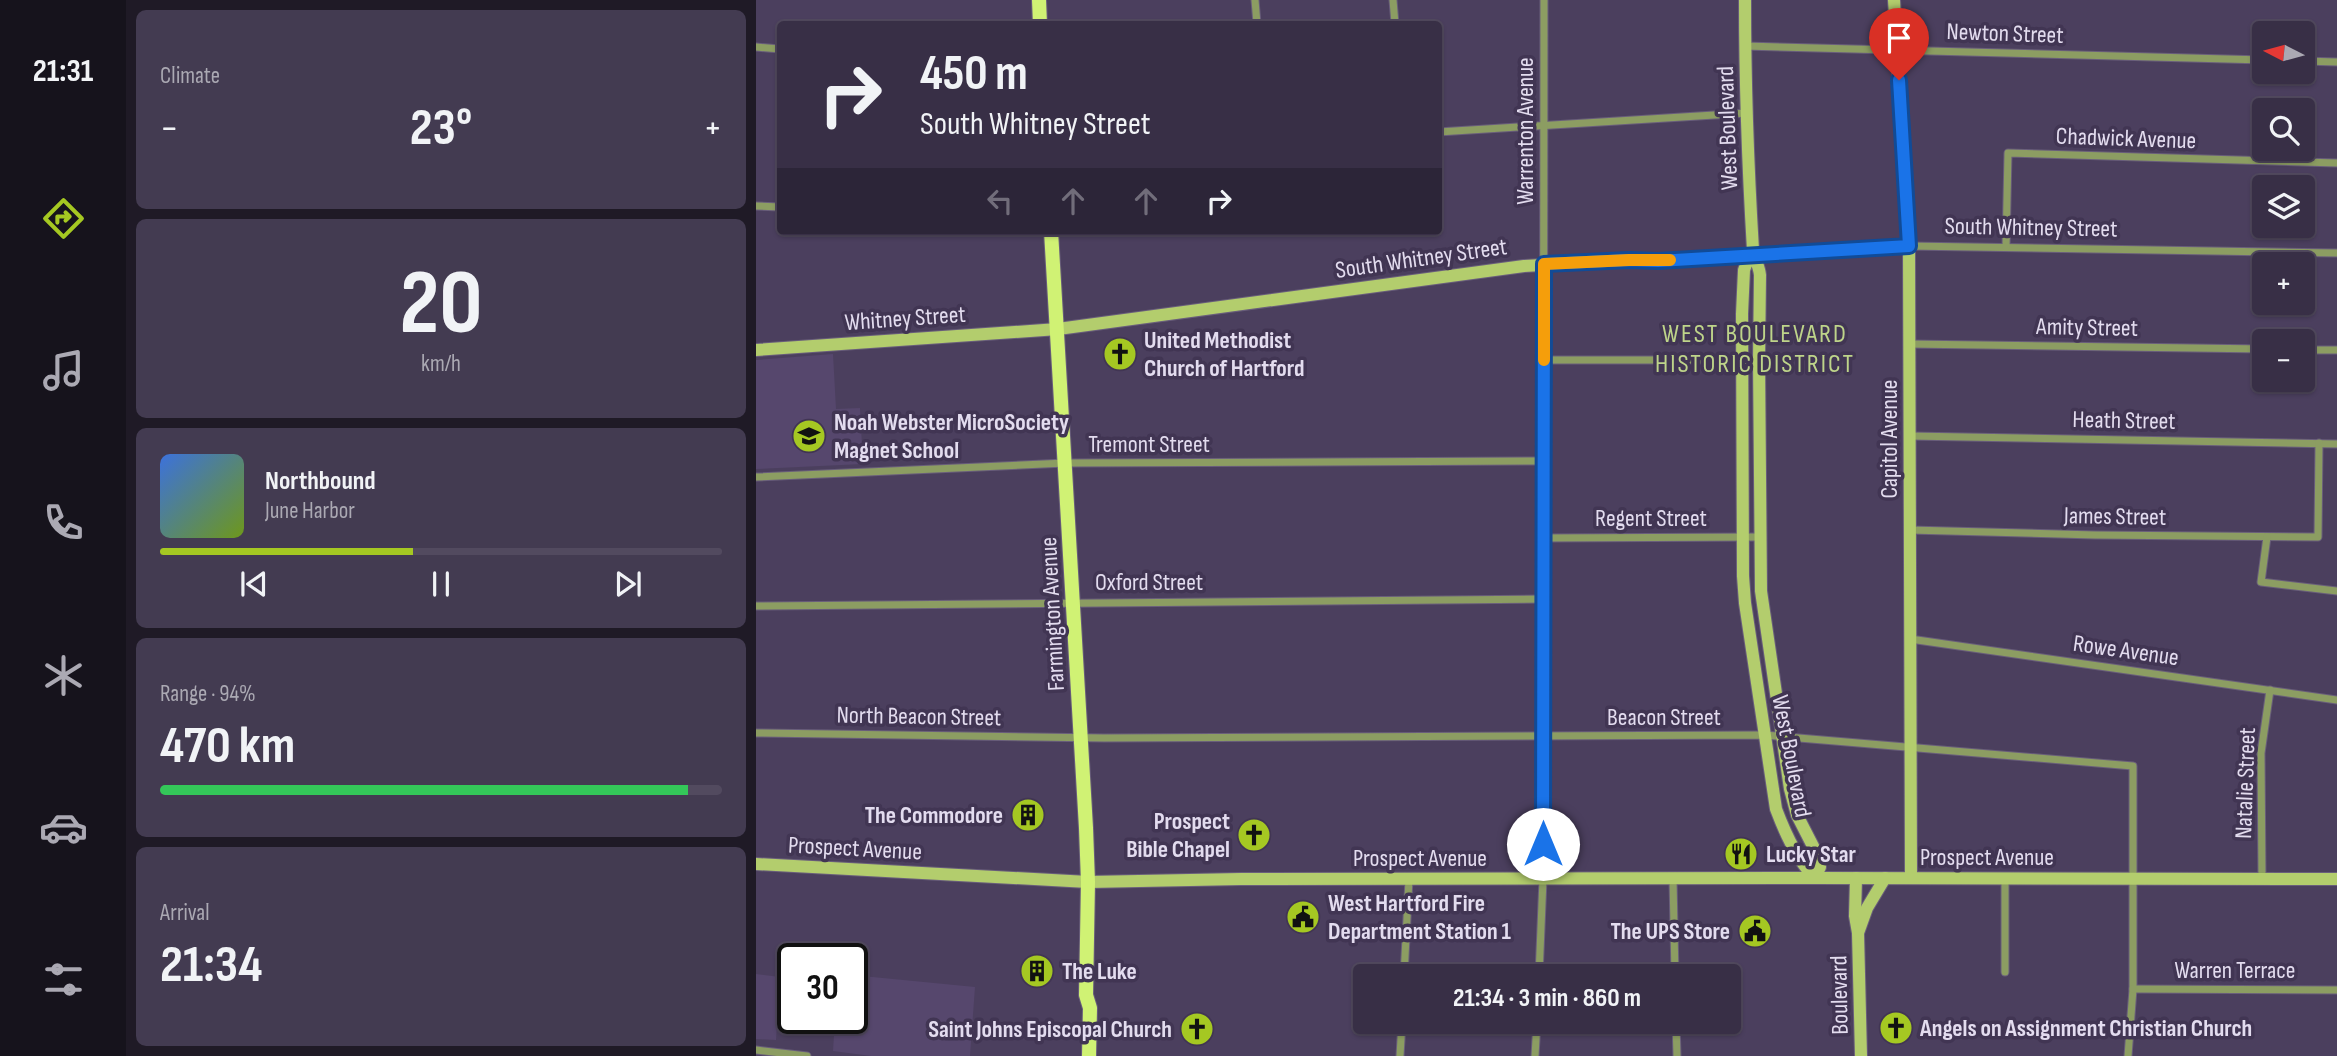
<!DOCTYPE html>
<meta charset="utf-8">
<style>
:root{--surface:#382f46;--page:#433b51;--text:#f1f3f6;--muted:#aba9b3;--line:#524a5f;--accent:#a5c822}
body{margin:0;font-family:"Sofia Sans Condensed",sans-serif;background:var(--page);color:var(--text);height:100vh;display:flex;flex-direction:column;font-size:26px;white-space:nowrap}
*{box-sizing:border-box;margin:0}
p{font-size:23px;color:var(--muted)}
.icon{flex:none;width:38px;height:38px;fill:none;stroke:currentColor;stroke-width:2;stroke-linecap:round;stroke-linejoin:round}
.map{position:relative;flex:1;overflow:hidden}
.drawer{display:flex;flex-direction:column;gap:10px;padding:10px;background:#1f1a26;width:630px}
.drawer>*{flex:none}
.guide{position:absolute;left:21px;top:21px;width:665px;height:214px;border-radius:7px;box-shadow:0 2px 5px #0004,0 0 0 2px var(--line);background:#382f46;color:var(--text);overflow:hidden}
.needle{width:46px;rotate:276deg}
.buttons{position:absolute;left:1496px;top:21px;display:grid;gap:14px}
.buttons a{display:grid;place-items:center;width:63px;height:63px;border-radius:7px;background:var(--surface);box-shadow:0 2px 5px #0004,0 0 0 2px var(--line);font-size:35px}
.speed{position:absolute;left:21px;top:943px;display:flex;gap:14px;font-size:35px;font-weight:700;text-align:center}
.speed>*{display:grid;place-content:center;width:91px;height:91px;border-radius:50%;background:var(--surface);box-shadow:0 2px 5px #0004,0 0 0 2px var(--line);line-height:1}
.speed .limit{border:4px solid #111;border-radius:10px;background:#fff;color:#111}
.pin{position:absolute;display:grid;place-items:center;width:60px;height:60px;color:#fff;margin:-72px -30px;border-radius:50% 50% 50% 0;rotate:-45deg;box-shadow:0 0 7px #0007}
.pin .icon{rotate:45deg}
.me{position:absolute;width:77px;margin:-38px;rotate:0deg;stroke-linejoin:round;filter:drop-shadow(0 0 5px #0008)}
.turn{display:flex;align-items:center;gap:24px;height:147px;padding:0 28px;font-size:32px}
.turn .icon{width:91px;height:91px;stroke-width:2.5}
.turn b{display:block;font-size:49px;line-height:60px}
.lanes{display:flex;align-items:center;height:66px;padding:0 28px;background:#0003;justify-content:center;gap:35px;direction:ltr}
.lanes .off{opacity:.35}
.big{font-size:52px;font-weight:700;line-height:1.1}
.drawer .widget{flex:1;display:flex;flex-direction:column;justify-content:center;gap:10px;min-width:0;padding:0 24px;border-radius:10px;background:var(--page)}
.drawer .dial{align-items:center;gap:0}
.dial b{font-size:91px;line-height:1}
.song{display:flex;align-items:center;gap:21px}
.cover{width:84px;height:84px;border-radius:10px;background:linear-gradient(135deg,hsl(220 70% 55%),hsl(80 70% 35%))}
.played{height:7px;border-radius:4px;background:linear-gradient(90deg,var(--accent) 45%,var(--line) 45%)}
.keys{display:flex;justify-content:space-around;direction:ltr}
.heat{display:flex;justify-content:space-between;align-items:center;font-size:38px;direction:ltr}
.charge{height:10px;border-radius:5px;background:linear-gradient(90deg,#34c759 94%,var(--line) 0)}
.trip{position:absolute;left:597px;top:964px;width:388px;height:70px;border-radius:7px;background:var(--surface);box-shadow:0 2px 5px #0004,0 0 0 2px var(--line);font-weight:700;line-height:70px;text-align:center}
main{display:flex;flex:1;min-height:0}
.dock{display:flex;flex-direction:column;width:126px;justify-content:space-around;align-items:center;background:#16131c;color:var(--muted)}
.dock .icon{width:49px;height:49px}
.dock .current{color:var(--accent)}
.dock b{font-size:32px;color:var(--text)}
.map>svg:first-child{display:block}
</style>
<main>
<nav class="dock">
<b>21:31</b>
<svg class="icon current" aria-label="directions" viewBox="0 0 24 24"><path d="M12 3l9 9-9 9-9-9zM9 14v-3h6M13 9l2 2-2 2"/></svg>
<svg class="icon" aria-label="music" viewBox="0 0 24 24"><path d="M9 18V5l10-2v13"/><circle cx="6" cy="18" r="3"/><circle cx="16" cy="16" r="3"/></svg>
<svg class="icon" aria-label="phone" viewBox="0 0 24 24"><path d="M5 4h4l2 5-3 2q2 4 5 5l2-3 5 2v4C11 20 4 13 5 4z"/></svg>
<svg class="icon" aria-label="climate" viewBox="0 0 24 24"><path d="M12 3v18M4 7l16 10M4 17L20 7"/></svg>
<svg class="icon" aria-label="car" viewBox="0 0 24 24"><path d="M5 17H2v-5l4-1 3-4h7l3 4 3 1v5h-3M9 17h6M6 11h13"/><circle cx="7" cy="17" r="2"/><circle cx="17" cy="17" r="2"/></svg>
<svg class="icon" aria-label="filters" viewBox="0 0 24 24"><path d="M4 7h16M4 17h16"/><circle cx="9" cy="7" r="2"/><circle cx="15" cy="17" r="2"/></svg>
</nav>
<section class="drawer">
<div class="widget"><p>Climate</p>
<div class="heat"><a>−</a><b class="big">23°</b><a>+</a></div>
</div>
<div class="widget dial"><b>20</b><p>km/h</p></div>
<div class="widget">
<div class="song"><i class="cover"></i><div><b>Northbound</b><p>June Harbor</p></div></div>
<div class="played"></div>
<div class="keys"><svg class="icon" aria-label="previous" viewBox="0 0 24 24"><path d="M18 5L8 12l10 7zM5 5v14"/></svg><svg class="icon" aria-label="pause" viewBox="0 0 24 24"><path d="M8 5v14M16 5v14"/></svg><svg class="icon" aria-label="next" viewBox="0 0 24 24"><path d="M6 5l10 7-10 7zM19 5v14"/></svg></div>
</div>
<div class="widget"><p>Range · 94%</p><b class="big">470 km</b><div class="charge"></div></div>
<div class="widget"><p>Arrival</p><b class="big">21:34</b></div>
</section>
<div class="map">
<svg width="1581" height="1056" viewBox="0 0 1581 1056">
<rect width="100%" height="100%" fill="#4b3f5e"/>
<!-- built -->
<g fill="#56476d">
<polygon points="77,354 80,409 104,408 107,464 0,469 0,360"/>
<polygon points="0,974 24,977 20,1040 0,1039"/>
<polygon points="96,975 219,987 214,1056 115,1056 77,1051 79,1019 96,1018"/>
</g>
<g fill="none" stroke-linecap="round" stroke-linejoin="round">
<defs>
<g id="street">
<polyline points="499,0 501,24"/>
<polyline points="637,0 639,24"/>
<polyline points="989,46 1508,60"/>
<polyline points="0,47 24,49"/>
<polyline points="1547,61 1581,62"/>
<polyline points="682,132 991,113"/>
<polyline points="0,206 24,207"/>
<polyline points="1153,246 1581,253"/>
<polyline points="1250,247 1252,153 1581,163"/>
<polyline points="1153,344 1508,349"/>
<polyline points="1547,350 1581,350"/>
<polyline points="787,360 1003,360"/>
<polyline points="1154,436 1581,444"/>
<polyline points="0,477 310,463 787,461"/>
<polyline points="1154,530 1339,535 1562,537 1563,443"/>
<polyline points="1511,537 1505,582 1581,591"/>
<polyline points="787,538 1004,537"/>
<polyline points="0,606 787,599"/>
<polyline points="1154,639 1581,700"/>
<polyline points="0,733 348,738 1008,735 1377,766 1377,989 1372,1056"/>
<polyline points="1506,878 1505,753 1514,690"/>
<polyline points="917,879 919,976"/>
<polyline points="1249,972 1249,878"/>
<polyline points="648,976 653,879"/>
<polyline points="783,976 787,879 788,0"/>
<polyline points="1377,989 1581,990"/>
<polyline points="920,1022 921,1056"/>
<polyline points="0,1050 51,1056"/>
<polyline points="644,1056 646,1022"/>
<polyline points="779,1056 781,1022"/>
</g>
<g id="secondary">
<path d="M 989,0 C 989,83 992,167 997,250 C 998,259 1003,265 1004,275 L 1003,360 L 1005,591 L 1034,789 L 1041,815 L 1063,858 L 1064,867 L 1059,878 C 1041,860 1029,833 1020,809 L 989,603 L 987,576 L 986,314 L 988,270 L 991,262 L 998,255"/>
<polyline points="1138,0 1153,246 1155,878"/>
<polyline points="0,350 302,329 768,266 873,260 902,261 1153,246"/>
<polyline points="0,864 332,882 485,879 1059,878 1581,879"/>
<polyline points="1100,878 1099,916 1102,933 1105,1056"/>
<polyline points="1102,933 1111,908 1129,878"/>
</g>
<g id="primary">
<polyline points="283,0 284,24"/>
<polyline points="295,231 330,828 332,882 330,995 334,1008 333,1056"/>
</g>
</defs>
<!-- street casing -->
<use href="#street" stroke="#695e7b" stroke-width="9"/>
<!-- secondary casing -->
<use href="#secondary" stroke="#695e7b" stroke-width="14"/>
<!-- primary casing -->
<use href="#primary" stroke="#695e7b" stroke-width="16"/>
<!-- street -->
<use href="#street" stroke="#8c9d62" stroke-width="7"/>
<!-- secondary -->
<use href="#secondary" stroke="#b3cd6d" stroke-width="12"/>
<!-- primary -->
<use href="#primary" stroke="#d0f274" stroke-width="14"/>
</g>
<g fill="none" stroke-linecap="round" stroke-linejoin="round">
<defs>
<polyline id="route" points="787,844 788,264 873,260 902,261 1153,246 1143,80"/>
</defs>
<!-- route casing -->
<use href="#route" stroke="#114b97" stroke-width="18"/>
<!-- route -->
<use href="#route" stroke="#1a73e8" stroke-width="12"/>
<!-- slow -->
<polyline stroke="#f59e0b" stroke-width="12" points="788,360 788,264 873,260 914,260"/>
</g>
<!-- icons -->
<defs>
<symbol id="church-disc" viewBox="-11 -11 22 22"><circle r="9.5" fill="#a5c822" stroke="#413553"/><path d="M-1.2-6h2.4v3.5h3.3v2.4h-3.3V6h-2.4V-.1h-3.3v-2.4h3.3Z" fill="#111"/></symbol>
<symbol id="school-disc" viewBox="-11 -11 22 22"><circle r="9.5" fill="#a5c822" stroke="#413553"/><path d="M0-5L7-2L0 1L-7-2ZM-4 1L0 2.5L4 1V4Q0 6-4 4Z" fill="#111"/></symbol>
<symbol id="building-disc" viewBox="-11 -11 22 22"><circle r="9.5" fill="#a5c822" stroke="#413553"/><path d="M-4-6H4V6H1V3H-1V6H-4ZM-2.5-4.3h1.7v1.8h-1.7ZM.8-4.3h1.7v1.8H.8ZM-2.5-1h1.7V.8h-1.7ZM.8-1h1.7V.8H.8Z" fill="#111"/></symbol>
<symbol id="restaurant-disc" viewBox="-11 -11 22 22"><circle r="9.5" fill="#a5c822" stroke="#413553"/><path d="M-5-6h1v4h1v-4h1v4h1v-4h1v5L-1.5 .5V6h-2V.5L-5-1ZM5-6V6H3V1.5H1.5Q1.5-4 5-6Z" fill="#111"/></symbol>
<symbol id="civic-disc" viewBox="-11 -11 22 22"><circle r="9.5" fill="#a5c822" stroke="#413553"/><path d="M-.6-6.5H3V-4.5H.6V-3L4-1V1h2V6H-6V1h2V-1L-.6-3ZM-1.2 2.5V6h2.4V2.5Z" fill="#111"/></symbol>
</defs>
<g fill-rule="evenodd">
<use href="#church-disc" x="345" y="335" width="38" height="38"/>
<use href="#school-disc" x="34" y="417" width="38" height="38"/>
<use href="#building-disc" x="253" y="796" width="38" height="38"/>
<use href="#church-disc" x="479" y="816" width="38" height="38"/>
<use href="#restaurant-disc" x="966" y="835" width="38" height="38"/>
<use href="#civic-disc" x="528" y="898" width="38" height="38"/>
<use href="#civic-disc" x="980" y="912" width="38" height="38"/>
<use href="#building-disc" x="262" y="952" width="38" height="38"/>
<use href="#church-disc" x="1121" y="1009" width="38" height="38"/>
<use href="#church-disc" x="422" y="1010" width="38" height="38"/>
</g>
<g text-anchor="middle" stroke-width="7" stroke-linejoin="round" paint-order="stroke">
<!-- street labels -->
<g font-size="24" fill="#e3dcef" stroke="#413553">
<text transform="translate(1249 33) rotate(2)" y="8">Newton Street</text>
<text transform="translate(971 128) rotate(-92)" y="8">West Boulevard</text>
<text transform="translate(769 131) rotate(-90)" y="8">Warrenton Avenue</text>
<text transform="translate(1370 138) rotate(2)" y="8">Chadwick Avenue</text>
<text transform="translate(1275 227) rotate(1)" y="8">South Whitney Street</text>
<text transform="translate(665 258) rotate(-8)" y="8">South Whitney Street</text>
<text transform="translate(149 318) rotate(-4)" y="8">Whitney Street</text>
<text transform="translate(1331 327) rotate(1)" y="8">Amity Street</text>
<text transform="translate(1368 420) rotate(1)" y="8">Heath Street</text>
<text transform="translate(1133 439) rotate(-90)" y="8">Capitol Avenue</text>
<text x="393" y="452">Tremont Street</text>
<text transform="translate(1359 516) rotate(1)" y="8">James Street</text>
<text x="895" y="526">Regent Street</text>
<text x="393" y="590">Oxford Street</text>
<text transform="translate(296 614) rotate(-93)" y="8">Farmington Avenue</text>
<text transform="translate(1370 650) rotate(8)" y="8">Rowe Avenue</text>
<text transform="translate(163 716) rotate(1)" y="8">North Beacon Street</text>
<text x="908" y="725">Beacon Street</text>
<text transform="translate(1036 756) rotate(79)" y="8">West Boulevard</text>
<text transform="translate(1489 783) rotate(-88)" y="8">Natalie Street</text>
<text transform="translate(99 848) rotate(3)" y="8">Prospect Avenue</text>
<text x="1231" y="865">Prospect Avenue</text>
<text x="664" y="866">Prospect Avenue</text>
<text x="1479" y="978">Warren Terrace</text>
<text transform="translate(1083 995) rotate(-91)" y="8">Boulevard</text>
</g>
<!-- poi labels -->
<g font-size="24" font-weight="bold" fill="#e3dcef" stroke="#413553" text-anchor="start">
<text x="388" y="348">United Methodist<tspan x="388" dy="28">Church of Hartford</tspan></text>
<text x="78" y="430">Noah Webster MicroSociety<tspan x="78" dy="28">Magnet School</tspan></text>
<text x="247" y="823" text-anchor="end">The Commodore</text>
<text x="474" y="829" text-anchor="end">Prospect<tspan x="474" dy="28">Bible Chapel</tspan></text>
<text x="1010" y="862">Lucky Star</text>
<text x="572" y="911">West Hartford Fire<tspan x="572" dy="28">Department Station 1</tspan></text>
<text x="974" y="939" text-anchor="end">The UPS Store</text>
<text x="306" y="979">The Luke</text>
<text x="1164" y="1036">Angels on Assignment Christian Church</text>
<text x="416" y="1037" text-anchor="end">Saint Johns Episcopal Church</text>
</g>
<!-- neighbourhood labels -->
<g font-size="26" letter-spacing="2" fill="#bed48a" stroke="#413553">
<text x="999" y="342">WEST BOULEVARD<tspan x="999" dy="30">HISTORIC DISTRICT</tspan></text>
</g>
</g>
</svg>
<div class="buttons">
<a><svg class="needle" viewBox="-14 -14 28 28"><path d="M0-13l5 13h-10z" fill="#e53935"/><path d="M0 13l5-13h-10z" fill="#aba9b3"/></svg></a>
<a><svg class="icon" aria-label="search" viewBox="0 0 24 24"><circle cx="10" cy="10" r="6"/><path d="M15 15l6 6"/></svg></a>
<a><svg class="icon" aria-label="layers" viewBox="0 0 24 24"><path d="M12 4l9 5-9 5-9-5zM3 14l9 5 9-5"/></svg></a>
<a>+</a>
<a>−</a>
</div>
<div class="speed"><div class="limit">30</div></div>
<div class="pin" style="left:1143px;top:80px;background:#d93025"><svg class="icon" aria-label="arrive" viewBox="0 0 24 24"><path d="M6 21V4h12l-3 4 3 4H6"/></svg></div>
<svg class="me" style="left:787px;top:844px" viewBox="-20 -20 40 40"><circle r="19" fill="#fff"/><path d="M0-13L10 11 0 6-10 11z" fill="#1a73e8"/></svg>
<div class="trip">21:34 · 3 min · 860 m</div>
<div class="guide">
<div class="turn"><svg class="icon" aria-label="right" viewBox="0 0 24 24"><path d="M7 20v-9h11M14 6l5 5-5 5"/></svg><div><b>450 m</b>South Whitney Street</div></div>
<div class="lanes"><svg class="icon off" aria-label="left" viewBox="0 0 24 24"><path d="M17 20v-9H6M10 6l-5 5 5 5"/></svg><svg class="icon off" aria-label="ahead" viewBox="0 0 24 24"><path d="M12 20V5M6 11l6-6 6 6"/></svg><svg class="icon off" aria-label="ahead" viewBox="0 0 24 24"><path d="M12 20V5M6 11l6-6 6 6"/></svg><svg class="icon" aria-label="right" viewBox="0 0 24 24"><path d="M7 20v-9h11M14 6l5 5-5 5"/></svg></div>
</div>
</div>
</main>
